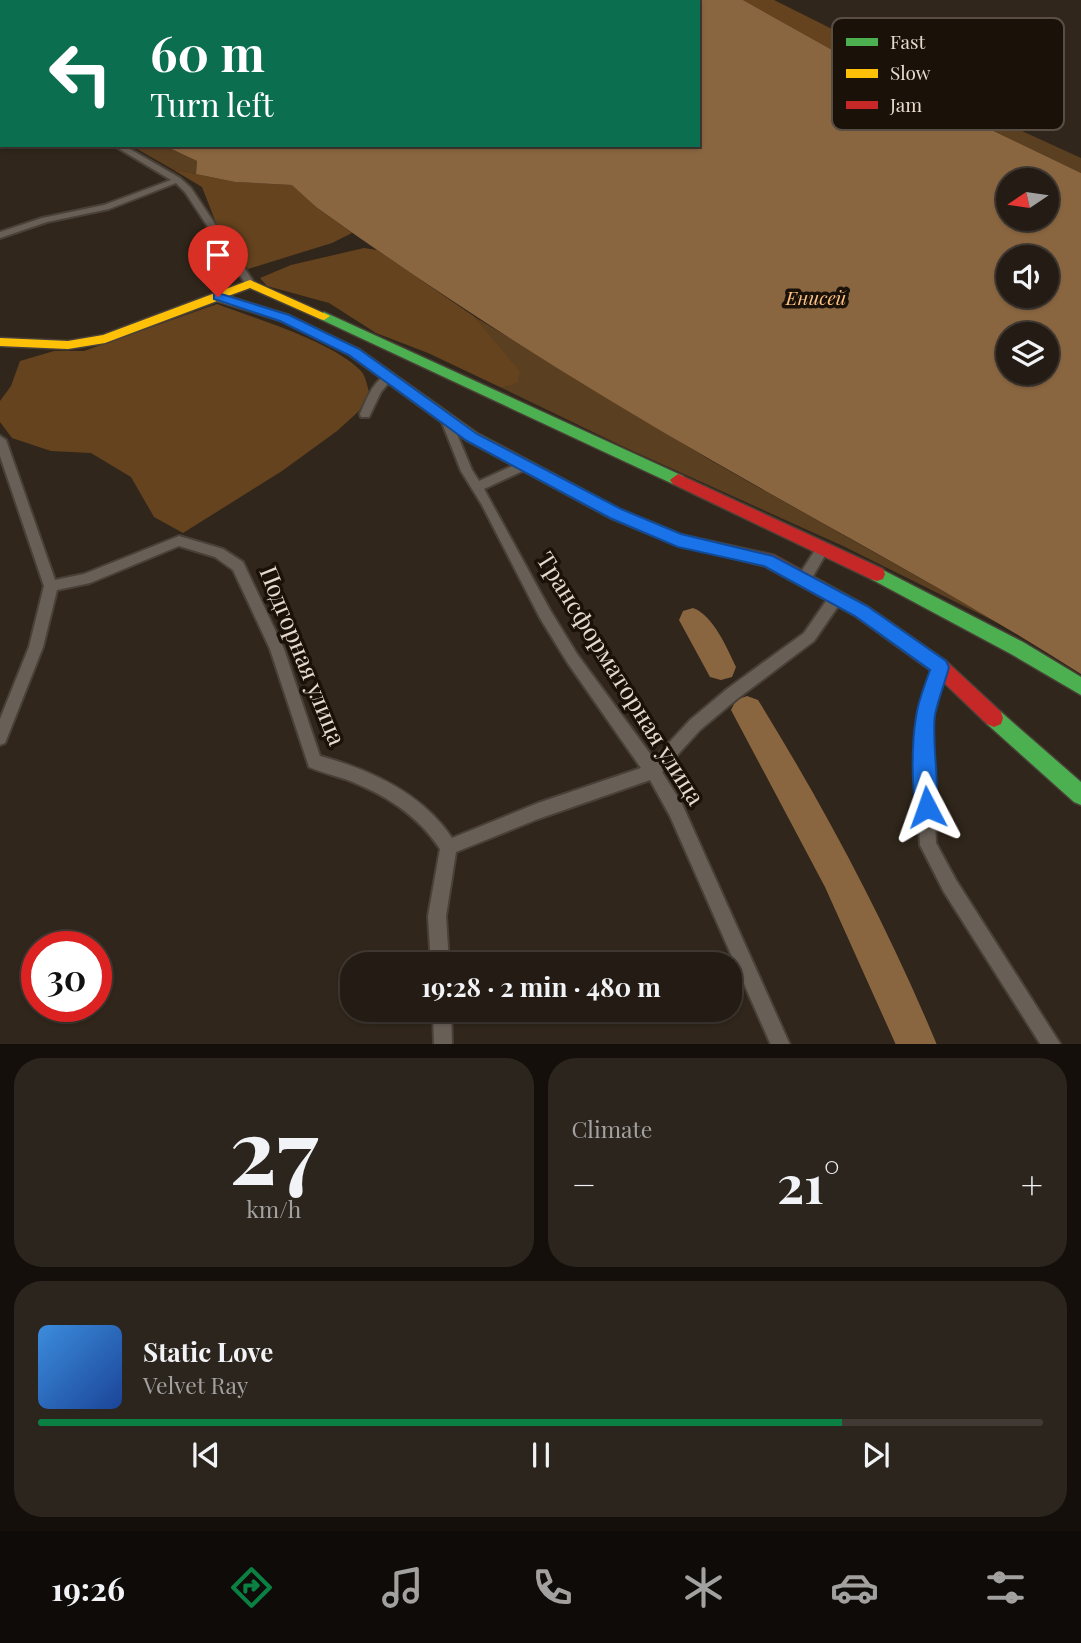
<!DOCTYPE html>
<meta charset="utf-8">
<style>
:root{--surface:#241c14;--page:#2c251d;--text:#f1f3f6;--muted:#a3a1a0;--line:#413a34;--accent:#0b8043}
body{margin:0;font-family:"Playfair Display",serif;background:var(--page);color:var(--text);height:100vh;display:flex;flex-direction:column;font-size:26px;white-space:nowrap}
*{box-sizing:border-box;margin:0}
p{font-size:23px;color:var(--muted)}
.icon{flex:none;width:38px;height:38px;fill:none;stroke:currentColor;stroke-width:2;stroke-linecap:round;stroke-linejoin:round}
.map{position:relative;height:1044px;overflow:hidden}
.panel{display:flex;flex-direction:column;gap:14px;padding:14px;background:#140f0b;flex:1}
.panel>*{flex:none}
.hud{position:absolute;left:0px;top:0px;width:700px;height:147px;box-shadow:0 2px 5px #0004,0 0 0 2px var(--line);background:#0b6e4f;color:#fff;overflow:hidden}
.needle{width:46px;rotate:257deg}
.controls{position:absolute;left:996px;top:168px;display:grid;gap:14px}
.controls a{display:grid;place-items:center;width:63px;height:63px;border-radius:50%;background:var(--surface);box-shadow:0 2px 5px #0004,0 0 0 2px var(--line);font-size:35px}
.speed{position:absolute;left:21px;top:931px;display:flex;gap:14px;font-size:35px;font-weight:700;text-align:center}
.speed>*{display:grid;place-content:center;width:91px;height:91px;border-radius:50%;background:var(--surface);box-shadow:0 2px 5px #0004,0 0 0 2px var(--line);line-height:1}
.speed .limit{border:10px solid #d22;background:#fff;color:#111}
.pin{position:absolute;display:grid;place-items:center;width:60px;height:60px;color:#fff;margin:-72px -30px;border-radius:50% 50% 50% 0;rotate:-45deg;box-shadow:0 0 7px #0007}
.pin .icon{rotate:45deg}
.me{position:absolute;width:77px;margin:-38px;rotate:356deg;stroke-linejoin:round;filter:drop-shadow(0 0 5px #0008)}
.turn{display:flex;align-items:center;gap:24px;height:147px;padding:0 35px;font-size:32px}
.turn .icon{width:91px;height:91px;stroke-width:2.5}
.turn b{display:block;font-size:49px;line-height:60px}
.big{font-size:52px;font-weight:700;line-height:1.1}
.panel .widget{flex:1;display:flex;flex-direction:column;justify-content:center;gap:10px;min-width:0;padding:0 24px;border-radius:28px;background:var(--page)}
.panel .dial{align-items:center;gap:0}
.dial b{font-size:91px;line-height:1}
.song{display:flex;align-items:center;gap:21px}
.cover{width:84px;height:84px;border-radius:10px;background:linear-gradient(135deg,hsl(210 70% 55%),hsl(220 70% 35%))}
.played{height:7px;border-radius:4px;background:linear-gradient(90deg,var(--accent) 80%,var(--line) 80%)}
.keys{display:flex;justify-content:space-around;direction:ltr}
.heat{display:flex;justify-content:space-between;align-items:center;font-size:38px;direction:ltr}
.panel .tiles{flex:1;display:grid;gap:14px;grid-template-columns:1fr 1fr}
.widget:last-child{grid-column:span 2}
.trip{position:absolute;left:340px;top:952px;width:402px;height:70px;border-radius:28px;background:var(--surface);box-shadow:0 2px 5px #0004,0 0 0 2px var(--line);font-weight:700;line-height:70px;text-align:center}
.menu{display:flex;height:112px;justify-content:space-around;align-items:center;background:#0e0b08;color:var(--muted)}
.menu .icon{width:49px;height:49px}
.menu .active{color:var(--accent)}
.menu b{font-size:32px;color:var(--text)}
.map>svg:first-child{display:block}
</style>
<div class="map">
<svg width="1081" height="1045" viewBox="0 0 1081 1045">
<rect width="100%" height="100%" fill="#30261b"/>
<!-- green -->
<g fill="#5b3f21">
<polygon points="832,29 916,68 1022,131 1081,158 1081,173 877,75 890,71"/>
<polygon points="130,145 163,145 197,161 196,174 172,169"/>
<polygon points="475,317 710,460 1014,631 843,546 624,447 502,388 516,383 519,372"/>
</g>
<!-- forest -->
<g fill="#65431e">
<polygon points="743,0 774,0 832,29 891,71 877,75"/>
<polygon points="172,169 235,182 293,185 316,207 352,233 332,243 248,269 218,228 202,187"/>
<polygon points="364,248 377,250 475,317 520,372 517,383 502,388 428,353 376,333 329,303 267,286 260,278 291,265"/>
<path d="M 217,304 C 257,319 333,342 361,371 C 366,377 367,385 369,392 L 359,411 L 337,431 L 282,471 L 183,533 L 154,517 L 131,477 L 91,453 L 51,451 L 12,438 L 0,422 L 0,401 L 11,386 L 20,361 L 54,351 L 84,351 Z"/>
</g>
<!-- water -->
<path fill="#8a6640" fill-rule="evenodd" d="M 410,0 L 743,0 L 877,75 L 1081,173 L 1081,674 C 962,598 836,532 713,461 C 577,383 443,298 316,207 L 292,185 L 235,182 L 196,174 L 197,161 L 163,145 L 698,145 L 698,2 ZM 1046,180 L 1046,219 L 1008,219 L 1008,180 ZM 1046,257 L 1046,296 L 1008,296 L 1008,257 ZM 1046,334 L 1046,373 L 1008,373 L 1008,334 Z"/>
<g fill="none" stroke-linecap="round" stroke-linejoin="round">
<!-- river -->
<g fill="#8a6640" fill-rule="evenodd">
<path d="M 693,608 C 713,615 727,648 736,667 L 732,677 L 721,680 L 710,677 L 679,620 L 683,611 Z"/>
<path d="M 747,696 L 758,700 C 826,810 887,925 937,1045 L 896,1045 L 825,887 L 731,710 L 736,700 Z"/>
</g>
<defs>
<g id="street">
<rect x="31" y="0" width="6" height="2"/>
<polygon points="0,65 2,65 2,70 0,69"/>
<polygon points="113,145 123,145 180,178 191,188 255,284 253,286 247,286 185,192 176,183 109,209 47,222 0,238 0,232 42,218 104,205 171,180"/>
<path d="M 389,373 L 394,376 L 381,392 L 369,417 L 361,417 L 360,414 C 367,398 373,381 389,373 Z"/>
<path d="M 446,416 L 451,420 L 472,470 L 479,481 L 521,462 L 529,462 L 531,465 L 529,468 L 484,489 L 550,610 L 577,654 L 654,759 L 690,720 L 727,689 L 804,633 L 831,594 L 836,592 L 841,594 L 843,598 L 841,602 L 814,641 L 737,699 L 700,730 L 662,772 L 682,804 L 790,1045 L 771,1045 L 670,816 L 650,780 L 538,819 L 456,852 L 446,916 L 449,964 L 431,964 L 428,916 L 440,849 C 417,814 384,794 345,779 C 333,775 320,772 309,767 L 270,649 L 233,570 L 215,557 L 179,546 L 90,583 L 57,590 L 43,647 L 5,743 L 0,745 L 0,719 L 29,647 L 44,586 L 0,456 L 0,436 L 6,440 L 55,580 L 84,574 L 179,536 L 223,549 L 243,562 L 284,649 L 320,756 C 371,770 422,793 452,838 L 538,803 L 641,768 L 567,662 L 540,618 L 482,505 L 461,471 L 441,420 Z"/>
<polygon points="823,543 827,544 829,548 827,552 809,583 804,584 799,583 798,579 799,575 819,544"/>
<polygon points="940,661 945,663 947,667 933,716 932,762 936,843 956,880 1061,1045 1041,1045 944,892 920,845 916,762 919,716 933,667 935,663"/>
<polygon points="433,1010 451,1010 452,1045 434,1045"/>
</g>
<g id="fast">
<polygon points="324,312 683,476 686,480 683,484 673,484 320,319 318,316"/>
<polygon points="877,567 1023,642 1081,677 1081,695 1011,654 871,579 869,574 871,569"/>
<polygon points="994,709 1001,712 1081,782 1081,805 1074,802 987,724 985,718 987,712"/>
</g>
<polygon id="slow" points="250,280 330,316 324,320 320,319 250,288 228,296 289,315 359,349 477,433 622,510 685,536 687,540 685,544 673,544 610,518 467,441 349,355 281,321 217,301 105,343 68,349 0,346 0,338 68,341 103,335"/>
<g id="jam">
<polygon points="678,474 883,569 885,574 883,579 877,581 871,579 673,484 670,480"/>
<polygon points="679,534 774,555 867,606 946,661 1001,712 1003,718 1001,724 994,727 987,724 934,673 855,616 764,566 673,544 671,540 673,536"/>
</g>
</defs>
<!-- street casing -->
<use href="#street" stroke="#494138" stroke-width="4"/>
<!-- fast casing -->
<use href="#fast" stroke="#494138" stroke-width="3"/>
<!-- slow casing -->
<use href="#slow" stroke="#494138" stroke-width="3"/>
<!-- jam casing -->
<use href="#jam" stroke="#494138" stroke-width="3"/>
<!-- street -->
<use href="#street" fill="#686057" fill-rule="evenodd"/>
<!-- fast -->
<use href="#fast" fill="#4caf50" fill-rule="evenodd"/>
<!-- slow -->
<use href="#slow" fill="#ffc107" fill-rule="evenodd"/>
<!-- jam -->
<use href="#jam" fill="#c62828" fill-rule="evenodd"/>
</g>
<!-- route -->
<path fill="#1a73e8" stroke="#114b97" stroke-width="2" d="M 218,293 L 289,315 L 359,349 L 477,434 L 621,509 L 681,534 L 773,556 L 867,606 L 946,661 L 949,667 C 945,683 938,699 935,715 C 931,741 942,796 934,815 L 927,818 L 919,815 C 910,792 912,742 916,717 C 918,701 925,685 930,670 L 855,616 L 764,566 L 678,547 L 610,518 L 467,441 L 349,355 L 280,321 L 214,299 L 214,294 Z"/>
<g text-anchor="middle" stroke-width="7" stroke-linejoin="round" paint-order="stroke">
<!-- far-water labels -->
<g font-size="19" font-style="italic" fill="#ffc284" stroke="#1a1209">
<text x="816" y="305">Енисей</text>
</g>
<!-- near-street labels -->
<g font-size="24" fill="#e7dbce" stroke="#1a1209">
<text transform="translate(302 656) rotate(68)" y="8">Подгорная улица</text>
<text transform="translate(620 679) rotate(58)" y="8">Трансформаторная улица</text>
</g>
</g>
<!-- legend -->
<rect x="832" y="18" width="232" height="112" rx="10" fill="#1a1209" stroke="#584e44" stroke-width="2"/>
<rect x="846" y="38" width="32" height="8" fill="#4caf50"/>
<rect x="846" y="69" width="32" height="9" fill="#ffc107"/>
<rect x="846" y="101" width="32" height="8" fill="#c62828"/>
<g font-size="19" fill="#e7dbce">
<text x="890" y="49">Fast</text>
<text x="890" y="80">Slow</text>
<text x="890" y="112">Jam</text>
</g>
</svg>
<div class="controls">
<a><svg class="needle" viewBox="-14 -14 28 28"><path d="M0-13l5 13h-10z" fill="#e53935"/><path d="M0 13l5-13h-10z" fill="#a3a1a0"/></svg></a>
<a><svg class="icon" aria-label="sound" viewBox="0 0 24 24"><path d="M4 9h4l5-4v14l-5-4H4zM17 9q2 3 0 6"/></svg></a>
<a><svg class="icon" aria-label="layers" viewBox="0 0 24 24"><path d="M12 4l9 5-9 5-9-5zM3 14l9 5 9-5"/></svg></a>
</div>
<div class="speed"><div class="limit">30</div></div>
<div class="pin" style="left:218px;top:297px;background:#d93025"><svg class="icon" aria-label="arrive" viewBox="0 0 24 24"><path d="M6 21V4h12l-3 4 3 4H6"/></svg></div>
<svg class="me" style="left:927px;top:807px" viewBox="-20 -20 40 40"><path d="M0-17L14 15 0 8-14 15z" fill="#1a73e8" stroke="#fff" stroke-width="4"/></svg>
<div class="trip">19:28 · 2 min · 480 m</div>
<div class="hud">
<div class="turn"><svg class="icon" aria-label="left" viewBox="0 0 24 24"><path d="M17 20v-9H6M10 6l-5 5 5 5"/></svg><div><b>60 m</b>Turn left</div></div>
</div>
</div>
<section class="panel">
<div class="tiles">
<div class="widget dial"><b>27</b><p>km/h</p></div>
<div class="widget"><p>Climate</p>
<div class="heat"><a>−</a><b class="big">21°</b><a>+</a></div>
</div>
<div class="widget">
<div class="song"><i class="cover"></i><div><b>Static Love</b><p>Velvet Ray</p></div></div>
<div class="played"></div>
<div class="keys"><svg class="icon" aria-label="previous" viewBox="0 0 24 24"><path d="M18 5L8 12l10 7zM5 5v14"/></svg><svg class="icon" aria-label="pause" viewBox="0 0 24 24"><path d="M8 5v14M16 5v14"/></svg><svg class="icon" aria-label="next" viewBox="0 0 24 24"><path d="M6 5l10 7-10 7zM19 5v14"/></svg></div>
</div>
</div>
</section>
<nav class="menu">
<b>19:26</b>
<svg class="icon active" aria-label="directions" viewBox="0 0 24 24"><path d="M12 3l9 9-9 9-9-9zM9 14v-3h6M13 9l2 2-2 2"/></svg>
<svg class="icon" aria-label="music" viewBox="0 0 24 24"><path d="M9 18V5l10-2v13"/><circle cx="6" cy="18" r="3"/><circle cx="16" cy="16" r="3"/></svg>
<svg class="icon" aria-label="phone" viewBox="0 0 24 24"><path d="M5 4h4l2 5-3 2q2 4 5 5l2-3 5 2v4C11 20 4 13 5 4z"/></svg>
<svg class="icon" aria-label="climate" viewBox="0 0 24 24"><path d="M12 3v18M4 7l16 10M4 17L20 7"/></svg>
<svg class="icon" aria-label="car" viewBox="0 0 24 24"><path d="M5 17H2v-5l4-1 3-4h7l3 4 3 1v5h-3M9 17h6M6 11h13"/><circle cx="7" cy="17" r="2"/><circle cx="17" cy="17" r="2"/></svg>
<svg class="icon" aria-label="filters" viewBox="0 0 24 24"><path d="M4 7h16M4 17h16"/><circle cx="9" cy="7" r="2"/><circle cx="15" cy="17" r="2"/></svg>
</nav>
